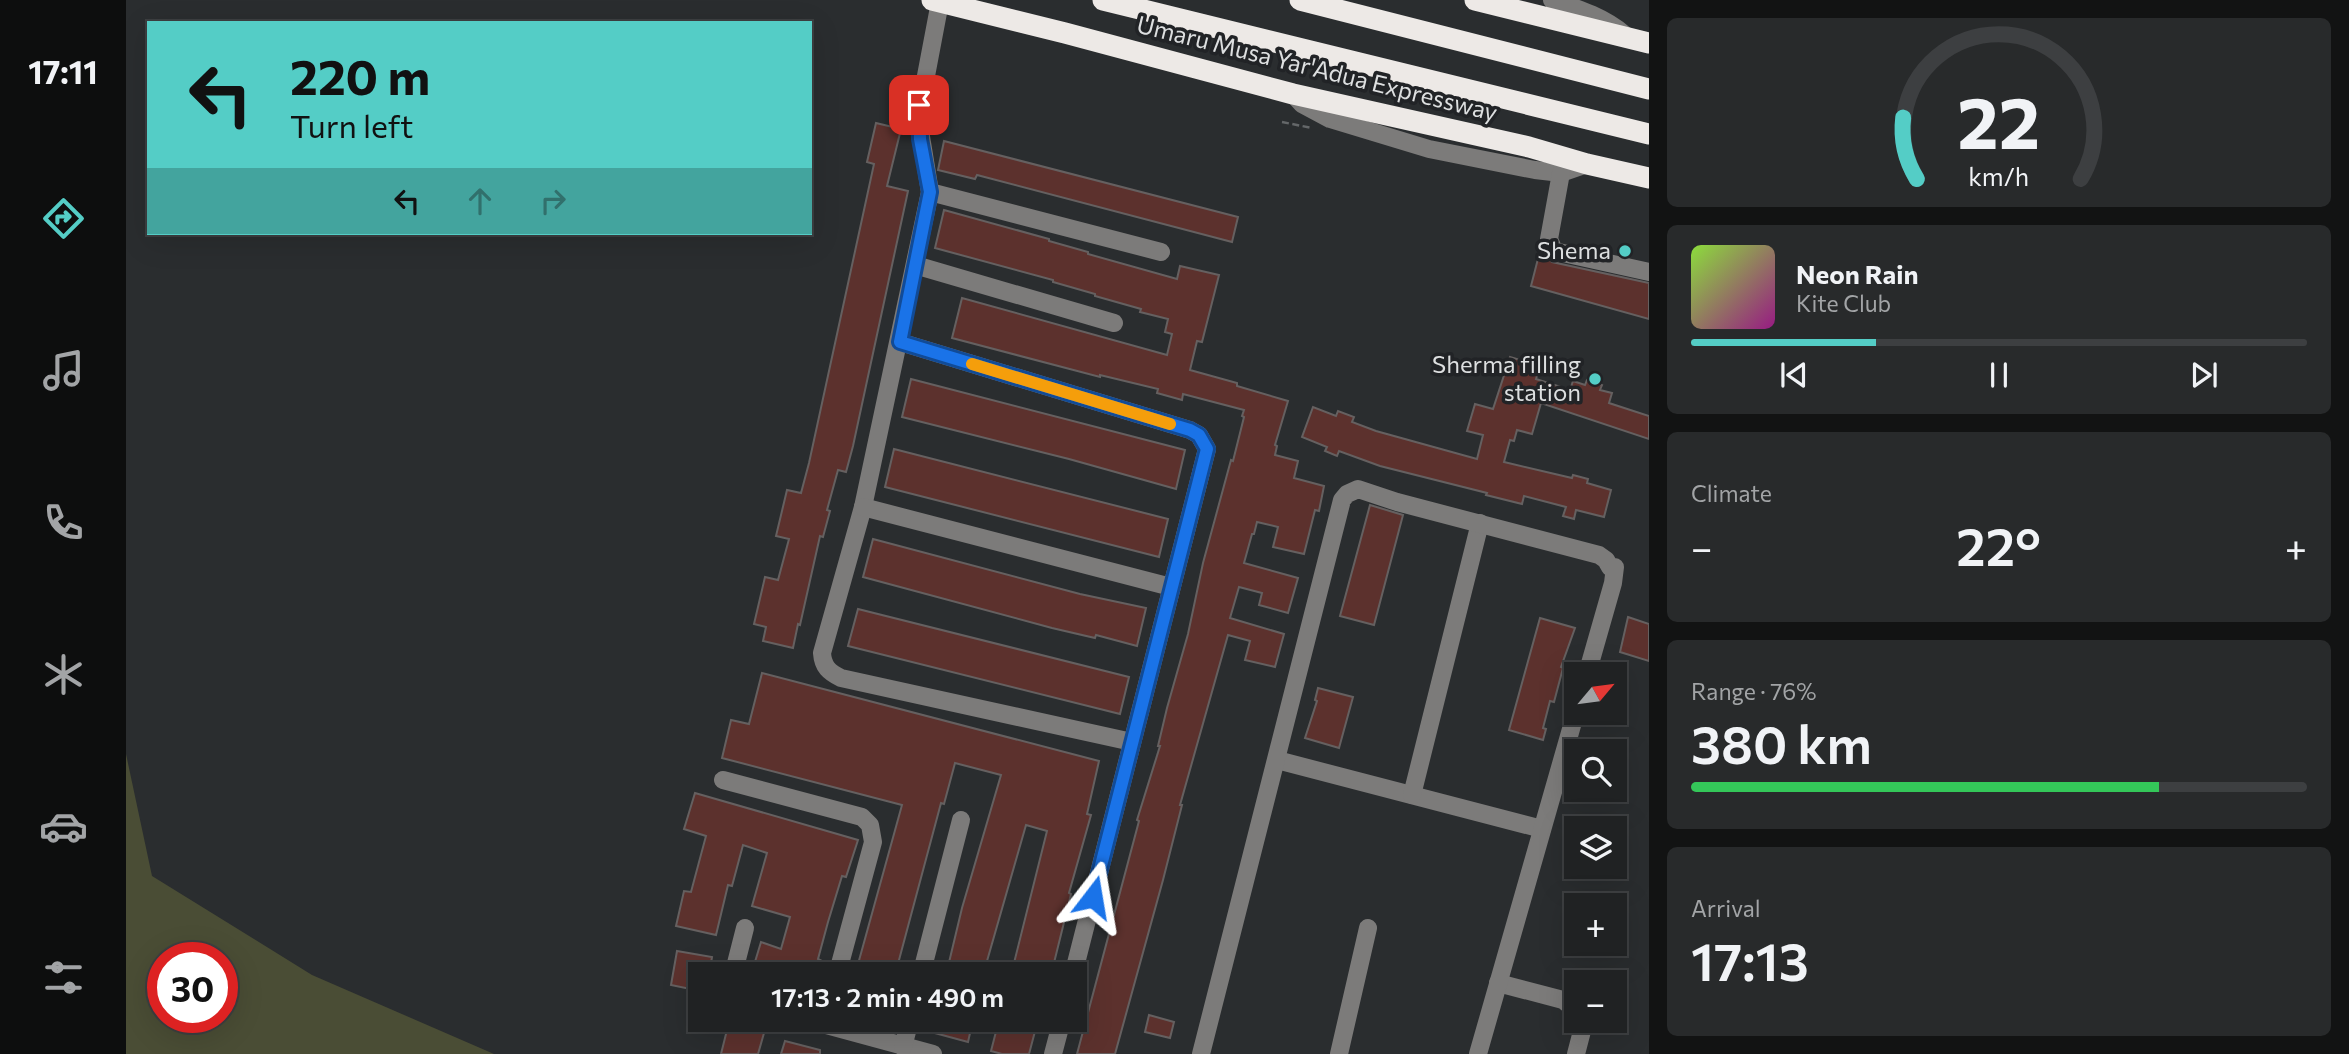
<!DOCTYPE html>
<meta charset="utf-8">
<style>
:root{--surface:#202223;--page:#282a2b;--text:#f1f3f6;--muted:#a2a4a6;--line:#3d3f41;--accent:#54cdc6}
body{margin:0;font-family:Commissioner,sans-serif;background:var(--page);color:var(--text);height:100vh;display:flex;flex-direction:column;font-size:26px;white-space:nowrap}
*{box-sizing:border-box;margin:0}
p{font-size:23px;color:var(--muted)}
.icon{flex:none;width:38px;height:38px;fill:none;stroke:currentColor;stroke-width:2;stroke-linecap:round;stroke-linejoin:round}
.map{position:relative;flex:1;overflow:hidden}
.sheet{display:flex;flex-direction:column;gap:18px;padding:18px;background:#121313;width:700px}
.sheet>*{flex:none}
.hud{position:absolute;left:21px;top:21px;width:665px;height:214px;border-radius:0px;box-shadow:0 7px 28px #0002,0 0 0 2px var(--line);background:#54cdc6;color:#111;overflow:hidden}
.needle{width:46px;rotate:61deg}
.fabs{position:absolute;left:1438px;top:662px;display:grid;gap:14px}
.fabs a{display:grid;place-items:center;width:63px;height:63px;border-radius:0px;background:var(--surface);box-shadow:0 7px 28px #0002,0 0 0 2px var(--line);font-size:35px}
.speed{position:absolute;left:21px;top:942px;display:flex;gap:14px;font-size:35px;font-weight:700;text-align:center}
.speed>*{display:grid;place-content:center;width:91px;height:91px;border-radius:50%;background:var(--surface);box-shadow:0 7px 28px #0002,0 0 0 2px var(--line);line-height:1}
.speed .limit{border:10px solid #d22;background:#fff;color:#111}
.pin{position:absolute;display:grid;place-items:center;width:60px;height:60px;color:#fff;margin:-30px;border-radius:14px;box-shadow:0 4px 10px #0006}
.me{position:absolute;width:77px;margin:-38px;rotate:14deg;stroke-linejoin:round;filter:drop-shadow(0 0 5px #0008)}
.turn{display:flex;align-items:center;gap:24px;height:147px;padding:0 28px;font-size:32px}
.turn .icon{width:91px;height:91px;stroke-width:2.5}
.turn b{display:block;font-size:49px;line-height:60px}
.lanes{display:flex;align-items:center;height:66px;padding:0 28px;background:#0003;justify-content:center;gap:35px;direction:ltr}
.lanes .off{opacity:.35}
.big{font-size:52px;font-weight:600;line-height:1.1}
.sheet .widget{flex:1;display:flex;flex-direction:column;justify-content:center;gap:10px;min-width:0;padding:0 24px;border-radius:10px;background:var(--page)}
.sheet .dial{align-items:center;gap:0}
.dial svg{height:182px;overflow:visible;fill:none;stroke:var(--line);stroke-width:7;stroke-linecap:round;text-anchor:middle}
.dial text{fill:var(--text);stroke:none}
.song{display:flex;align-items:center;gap:21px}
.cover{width:84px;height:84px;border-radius:10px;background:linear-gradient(135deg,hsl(90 70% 55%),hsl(310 70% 35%))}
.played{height:7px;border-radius:4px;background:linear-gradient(90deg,var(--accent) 30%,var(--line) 30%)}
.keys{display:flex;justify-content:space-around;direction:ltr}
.heat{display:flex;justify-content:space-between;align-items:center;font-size:38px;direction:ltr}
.charge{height:10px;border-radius:5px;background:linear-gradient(90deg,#34c759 76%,var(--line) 0)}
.trip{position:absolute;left:562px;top:962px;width:399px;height:70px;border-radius:0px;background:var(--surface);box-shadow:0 7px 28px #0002,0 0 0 2px var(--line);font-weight:600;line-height:70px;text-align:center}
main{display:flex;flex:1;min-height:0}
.tabs{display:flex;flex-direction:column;width:126px;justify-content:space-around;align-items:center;background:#0d0e0e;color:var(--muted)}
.tabs .icon{width:49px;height:49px}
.tabs .selected{color:var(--accent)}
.tabs b{font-size:32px;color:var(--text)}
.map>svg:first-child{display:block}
</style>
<main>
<nav class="tabs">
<b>17:11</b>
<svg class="icon selected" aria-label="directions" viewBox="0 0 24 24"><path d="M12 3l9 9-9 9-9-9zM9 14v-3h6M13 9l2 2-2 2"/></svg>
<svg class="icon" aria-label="music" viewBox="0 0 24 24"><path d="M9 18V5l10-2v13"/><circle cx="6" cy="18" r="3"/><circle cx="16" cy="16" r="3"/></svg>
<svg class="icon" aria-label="phone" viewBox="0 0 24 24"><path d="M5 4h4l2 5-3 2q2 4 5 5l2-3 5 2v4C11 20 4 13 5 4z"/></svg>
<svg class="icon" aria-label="climate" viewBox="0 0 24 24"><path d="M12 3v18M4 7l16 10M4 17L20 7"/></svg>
<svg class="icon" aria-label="car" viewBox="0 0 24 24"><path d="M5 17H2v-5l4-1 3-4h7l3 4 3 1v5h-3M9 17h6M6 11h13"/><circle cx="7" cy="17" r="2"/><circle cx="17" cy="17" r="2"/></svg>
<svg class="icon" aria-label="filters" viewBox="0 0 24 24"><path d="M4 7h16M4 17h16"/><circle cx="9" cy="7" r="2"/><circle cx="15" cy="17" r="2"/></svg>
</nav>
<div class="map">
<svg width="1523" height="1054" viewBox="0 0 1523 1054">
<rect width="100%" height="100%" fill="#2a2d2f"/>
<!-- green -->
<path fill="#4a4d35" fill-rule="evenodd" d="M 0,754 L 26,876 L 186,975 L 368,1054 L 0,1054 ZM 37,957 L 96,957 L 96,1017 L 37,1017 Z"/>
<!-- building -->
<g fill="#5c312d" stroke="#656060" stroke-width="2">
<polygon points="805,111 818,112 818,127 805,127"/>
<polygon points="750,123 775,129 761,186 782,191 727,446 720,472 712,470 701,510 704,511 697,537 694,536 674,625 672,624 667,648 637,641 640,627 628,624 639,577 652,580 663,539 650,536 661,490 675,493 683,463 748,164 741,162"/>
<polygon points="818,141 1112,217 1106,242 851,175 849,179 812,170"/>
<polygon points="818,210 923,239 923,241 962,252 962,254 1051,279 1054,266 1093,275 1076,342 1071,341 1064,370 1111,383 1111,386 1162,401 1149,445 1151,446 1149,455 1172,461 1168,478 1198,486 1193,511 1189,510 1178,554 1147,547 1152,527 1131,522 1128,534 1126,534 1118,563 1172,578 1162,613 1133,605 1136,593 1113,587 1104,618 1158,634 1149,667 1119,660 1124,641 1102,635 1054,805 1056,805 1037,880 989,1054 951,1054 1013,821 1011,820 1034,746 1032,746 1041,708 1062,634 1077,563 1105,460 1107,461 1118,417 1116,416 1118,410 1057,394 1056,400 1031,393 1032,389 974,375 974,377 826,338 836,298 1041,355 1046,334 1039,332 1042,319 1014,312 1015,309 969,296 969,294 927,282 927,280 809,248"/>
<polygon points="1414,251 1426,262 1523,283 1523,319 1405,286"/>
<polygon points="1384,357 1414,366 1410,379 1444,390 1447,381 1459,385 1461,380 1476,385 1474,390 1486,393 1483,403 1523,416 1523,439 1415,403 1406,434 1391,430 1388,441 1384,440 1378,462 1446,478 1447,475 1462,479 1461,483 1485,490 1478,517 1450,510 1448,519 1437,516 1440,507 1398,496 1396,504 1360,495 1361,493 1254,466 1213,451 1211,456 1199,451 1201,447 1176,437 1187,407 1210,416 1212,411 1228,417 1226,422 1250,431 1351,459 1357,435 1341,431 1349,404 1367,409"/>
<polygon points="785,379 1059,450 1050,489 943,459 776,417"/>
<polygon points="768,449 1042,519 1033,557 759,487"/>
<polygon points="1244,505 1277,515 1248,625 1214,616"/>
<polygon points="747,539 954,594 1020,608 1011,646 970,635 969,638 926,628 737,577"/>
<polygon points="732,609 1003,677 994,714 722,646"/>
<polygon points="1502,617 1523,624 1523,661 1494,652"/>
<polygon points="1414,618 1449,628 1435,667 1437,668 1428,702 1424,701 1417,728 1420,729 1417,740 1383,730"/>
<polygon points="636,673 973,761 961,814 965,815 943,893 945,894 925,975 885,975 921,831 900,825 857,975 820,975 836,908 875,775 829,763 818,804 815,803 769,975 729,975 776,805 596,758 605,720 623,724"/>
<polygon points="1192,688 1227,697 1213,748 1179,738 1191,701 1189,700"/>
<polygon points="569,793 732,840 720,877 716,876 702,922 692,959 696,961 692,975 625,975 635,942 655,949 664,917 626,906 641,853 617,845 606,886 602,885 590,935 550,926 558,891 565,892 580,836 558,829"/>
<polygon points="551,951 586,957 583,975 574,975 574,991 545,985"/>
<polygon points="1023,1015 1048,1022 1044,1038 1019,1032"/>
<polygon points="808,1020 847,1020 842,1042 805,1032"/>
<polygon points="873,1020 912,1020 903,1054 876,1054 865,1051"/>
<polygon points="602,1026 638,1033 632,1054 595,1054"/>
<polygon points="659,1041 694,1050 694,1054 655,1054"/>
</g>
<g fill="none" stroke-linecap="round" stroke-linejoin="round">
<!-- path -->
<polyline stroke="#646769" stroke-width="2.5" stroke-dasharray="7 3.5" stroke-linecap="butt" points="1156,122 1186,128"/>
<!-- minor -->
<g stroke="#7c7b7a" stroke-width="18">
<path d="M 1426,0 C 1453,9 1478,17 1499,35"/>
<path d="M 814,2 L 792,118 L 804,192 L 737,507 L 696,653 C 697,667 703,672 715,678 L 1006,742"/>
<polyline points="1167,94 1176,104 1204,119 1303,149 1409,170 1435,173 1461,164"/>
<polyline points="1435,173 1423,239 1428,251 1523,272"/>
<polyline points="804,192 1035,252"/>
<polyline points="789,265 988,323"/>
<polyline points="774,342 1064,430 1073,435 1081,449 947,975"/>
<polyline points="737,507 1045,587"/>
<polyline points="1151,760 1416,829"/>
<polyline points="597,780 736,817 744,825 747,842 711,975"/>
<polyline points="1286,795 1354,523"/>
<polyline points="607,975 619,928"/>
<polyline points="795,975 835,820"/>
<polyline points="1372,983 1437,1000 1451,1011"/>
<polyline points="682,1020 807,1054"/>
<polyline points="777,1047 784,1020"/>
<polyline points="927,1054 936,1020"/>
<polyline points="1075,1054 1216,500 1221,494 1232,489 1271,502 1473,555 1480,560 1484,567 1489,567 1487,583 1461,674"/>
<polyline points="1213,1054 1242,928"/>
<polyline points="1352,1054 1451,708"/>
<polyline points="1450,1054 1456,1031 1456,1020"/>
</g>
<!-- highway -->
<g stroke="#ede9e6" stroke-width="21">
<polyline points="806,0 939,33 1167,94 1403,147 1461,164 1523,178"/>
<polyline points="977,0 1523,134"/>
<polyline points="1174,0 1523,89"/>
<polyline points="1349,0 1523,43"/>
</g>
</g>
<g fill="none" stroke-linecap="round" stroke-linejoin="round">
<defs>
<polyline id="route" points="793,105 794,139 804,192 774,342 1064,430 1073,435 1081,449 967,897"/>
</defs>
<!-- route casing -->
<use href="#route" stroke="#114b97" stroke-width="18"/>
<!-- route -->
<use href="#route" stroke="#1a73e8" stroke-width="12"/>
<!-- slow -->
<polyline stroke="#f59e0b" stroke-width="12" points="846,364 1044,424"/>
</g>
<!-- markers -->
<g fill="#54cdc6" stroke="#212326" stroke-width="2.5">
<circle cx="1499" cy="251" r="7"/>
<circle cx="1469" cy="379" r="7"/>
</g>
<g text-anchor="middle" stroke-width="7" stroke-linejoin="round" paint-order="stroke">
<!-- street labels -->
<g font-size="24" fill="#dddfe0" stroke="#212326">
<text transform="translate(1191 69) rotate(14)" y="8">Umaru Musa Yar'Adua Expressway</text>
</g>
<!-- poi labels -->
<g font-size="24" fill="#dddfe0" stroke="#212326" text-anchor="end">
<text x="1485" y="259">Shema</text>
<text x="1455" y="373">Sherma filling<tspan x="1455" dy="28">station</tspan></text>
</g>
</g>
</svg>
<div class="fabs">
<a><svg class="needle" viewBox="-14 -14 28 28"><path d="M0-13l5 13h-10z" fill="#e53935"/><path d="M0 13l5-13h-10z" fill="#a2a4a6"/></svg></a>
<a><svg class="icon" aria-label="search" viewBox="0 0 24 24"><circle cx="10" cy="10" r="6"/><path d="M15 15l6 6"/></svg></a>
<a><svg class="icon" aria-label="layers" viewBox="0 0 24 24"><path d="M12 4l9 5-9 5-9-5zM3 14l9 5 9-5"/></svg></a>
<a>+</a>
<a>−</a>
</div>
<div class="speed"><div class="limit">30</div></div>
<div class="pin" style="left:793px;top:105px;background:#d93025"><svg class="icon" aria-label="arrive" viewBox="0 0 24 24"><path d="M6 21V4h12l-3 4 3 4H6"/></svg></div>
<svg class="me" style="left:967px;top:897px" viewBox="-20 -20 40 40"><path d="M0-17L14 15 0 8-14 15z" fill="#1a73e8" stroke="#fff" stroke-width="4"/></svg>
<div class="trip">17:13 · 2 min · 490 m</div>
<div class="hud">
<div class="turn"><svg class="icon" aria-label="left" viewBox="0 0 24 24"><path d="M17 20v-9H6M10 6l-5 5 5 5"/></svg><div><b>220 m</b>Turn left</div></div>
<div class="lanes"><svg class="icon" aria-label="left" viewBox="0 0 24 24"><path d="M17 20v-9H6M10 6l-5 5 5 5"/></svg><svg class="icon off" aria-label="ahead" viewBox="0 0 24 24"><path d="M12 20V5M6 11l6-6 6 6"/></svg><svg class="icon off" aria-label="right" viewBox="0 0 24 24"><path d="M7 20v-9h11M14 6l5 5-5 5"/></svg></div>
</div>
</div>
<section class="sheet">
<div class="widget dial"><svg viewBox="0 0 100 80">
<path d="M14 69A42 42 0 1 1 86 69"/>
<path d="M14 69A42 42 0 0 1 8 42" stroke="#54cdc6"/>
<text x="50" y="56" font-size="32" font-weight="700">22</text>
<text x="50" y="72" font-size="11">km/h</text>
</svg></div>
<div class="widget">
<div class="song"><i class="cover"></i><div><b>Neon Rain</b><p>Kite Club</p></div></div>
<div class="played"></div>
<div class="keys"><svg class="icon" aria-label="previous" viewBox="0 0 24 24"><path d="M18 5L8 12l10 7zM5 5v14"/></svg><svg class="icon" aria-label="pause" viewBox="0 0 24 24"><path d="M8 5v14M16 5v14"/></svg><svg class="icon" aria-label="next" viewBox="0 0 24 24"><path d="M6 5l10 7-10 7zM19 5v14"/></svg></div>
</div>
<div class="widget"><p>Climate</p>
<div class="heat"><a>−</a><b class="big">22°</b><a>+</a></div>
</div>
<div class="widget"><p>Range · 76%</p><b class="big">380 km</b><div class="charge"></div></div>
<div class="widget"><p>Arrival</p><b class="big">17:13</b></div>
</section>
</main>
